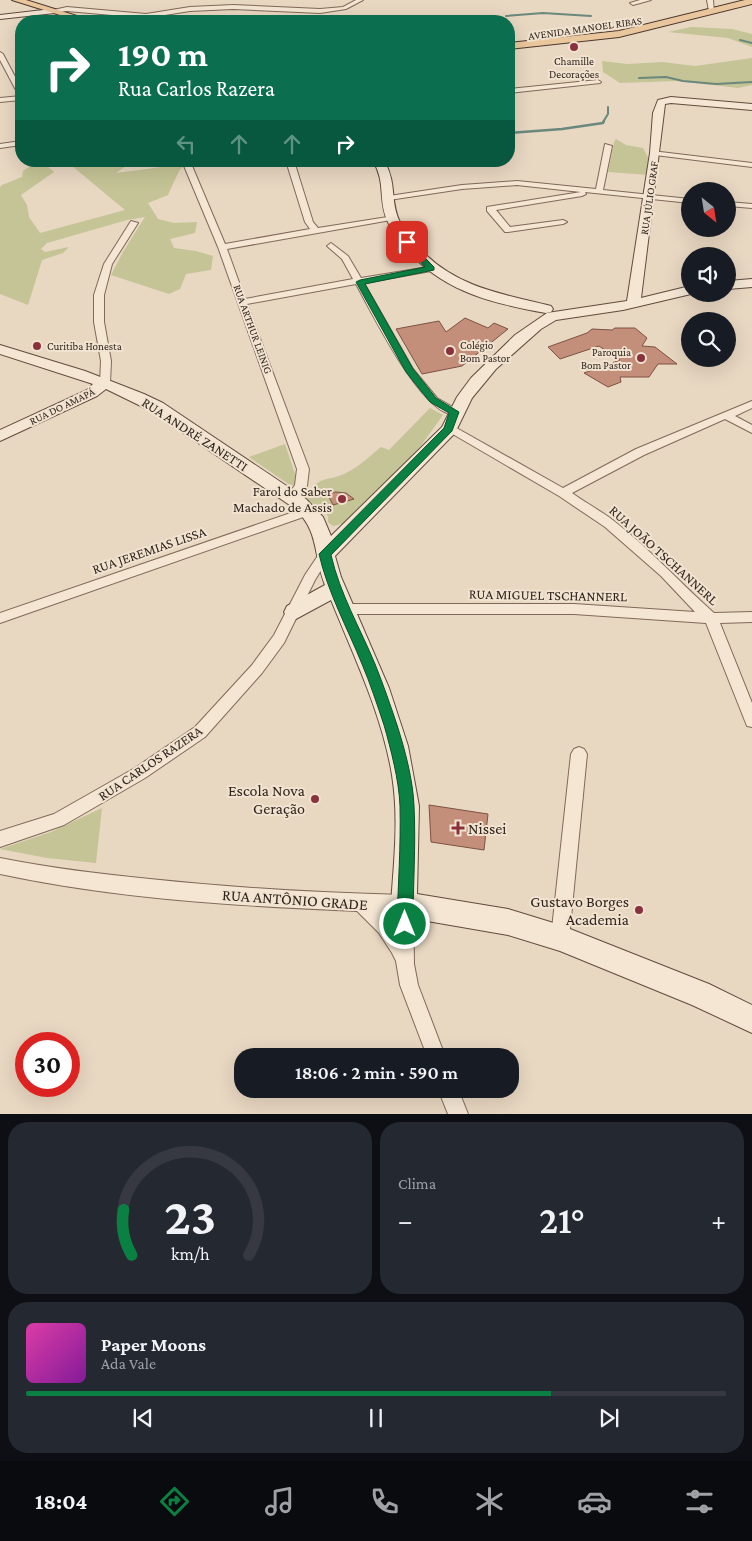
<!DOCTYPE html>
<html lang="pt">
<meta charset="utf-8">
<style>
:root{--surface:#171b24;--page:#242831;--text:#f1f3f6;--muted:#9ea1a6;--line:#363941;--accent:#0b8043}
body{margin:0;font-family:"Crimson Pro",serif;background:var(--page);color:var(--text);height:100vh;display:flex;flex-direction:column;font-size:19px;white-space:nowrap}
*{box-sizing:border-box;margin:0}
p{font-size:16px;color:var(--muted)}
.icon{flex:none;width:28px;height:28px;fill:none;stroke:currentColor;stroke-width:2;stroke-linecap:round;stroke-linejoin:round}
.map{position:relative;height:1114px;overflow:hidden}
.side{display:flex;flex-direction:column;gap:8px;padding:8px;background:#0d0f14;flex:1}
.side>*{flex:none}
.banner{position:absolute;left:15px;top:15px;width:500px;height:152px;border-radius:20px;box-shadow:0 5px 20px #0002;background:#0b6e4f;color:#fff;overflow:hidden}
.needle{width:32px;rotate:150deg}
.buttons{position:absolute;left:681px;top:182px;display:grid;gap:10px}
.buttons a{display:grid;place-items:center;width:55px;height:55px;border-radius:50%;background:var(--surface);box-shadow:0 5px 20px #0002;font-size:25px}
.speed{position:absolute;left:15px;top:1032px;display:flex;gap:10px;font-size:25px;font-weight:700;text-align:center}
.speed>*{display:grid;place-content:center;width:65px;height:65px;border-radius:50%;background:var(--surface);box-shadow:0 5px 20px #0002;line-height:1}
.speed .limit{border:8px solid #d22;background:#fff;color:#111}
.pin{position:absolute;display:grid;place-items:center;width:42px;height:42px;color:#fff;margin:-21px;border-radius:10px;box-shadow:0 2px 8px #0006}
.me{position:absolute;width:55px;margin:-28px;rotate:0deg;stroke-linejoin:round;filter:drop-shadow(0 0 4px #0008)}
.turn{display:flex;align-items:center;gap:18px;height:105px;padding:0 20px;font-size:22px}
.turn .icon{width:65px;height:65px;stroke-width:2.5}
.turn b{display:block;font-size:35px;line-height:42px}
.lanes{display:flex;align-items:center;height:48px;padding:0 20px;background:#0003;justify-content:center;gap:25px;direction:ltr}
.lanes .off{opacity:.35}
.big{font-size:38px;font-weight:600;line-height:1.1}
.side .tile{flex:1;display:flex;flex-direction:column;justify-content:center;gap:8px;min-width:0;padding:0 18px;border-radius:20px;background:var(--page)}
.side .dial{align-items:center;gap:0}
.dial svg{height:130px;overflow:visible;fill:none;stroke:var(--line);stroke-width:7;stroke-linecap:round;text-anchor:middle}
.dial text{fill:var(--text);stroke:none}
.song{display:flex;align-items:center;gap:15px}
.cover{width:60px;height:60px;border-radius:8px;background:linear-gradient(135deg,hsl(320 70% 55%),hsl(290 70% 35%))}
.played{height:5px;border-radius:2px;background:linear-gradient(90deg,var(--accent) 75%,var(--line) 75%)}
.keys{display:flex;justify-content:space-around;direction:ltr}
.heat{display:flex;justify-content:space-between;align-items:center;font-size:28px;direction:ltr}
.side .tiles{flex:1;display:grid;gap:8px;grid-template-columns:1fr 1fr}
.tile:last-child{grid-column:span 2}
.trip{position:absolute;left:234px;top:1048px;width:285px;height:50px;border-radius:20px;background:var(--surface);box-shadow:0 5px 20px #0002;font-weight:600;line-height:50px;text-align:center}
.tab-bar{display:flex;height:80px;justify-content:space-around;align-items:center;background:#090b0e;color:var(--muted)}
.tab-bar .icon{width:35px;height:35px}
.tab-bar .selected{color:var(--accent)}
.tab-bar b{font-size:22px;color:var(--text)}
.map>svg:first-child{display:block}
</style>
<div class="map">
<svg width="752" height="1114" viewBox="0 0 752 1114">
<rect width="100%" height="100%" fill="#e8d7c1"/>
<!-- green -->
<g fill="#c5c496">
<polygon points="691,27 732,29 752,34 752,47 728,38 668,32"/>
<polygon points="752,58 752,85 738,88 678,81 620,83 603,72 602,61 627,64 662,62 695,66"/>
<polygon points="616,139 626,145 643,148 651,163 649,175 608,172 614,142"/>
<path d="M 66,161 L 133,161 L 116,173 L 185,164 L 179,171 L 168,195 L 148,203 L 158,219 L 174,223 L 197,222 L 195,233 L 170,239 L 174,248 L 196,251 L 213,256 L 211,270 L 186,274 L 180,289 L 169,294 L 111,275 L 123,252 L 145,217 L 127,220 L 47,243 L 41,249 L 45,252 L 69,247 L 63,253 L 42,260 L 28,305 L 0,294 L 0,187 L 2,185 L 22,177 L 23,171 C 34,163 43,161 54,172 L 21,195 L 27,205 L 29,217 L 40,233 L 125,210 Z"/>
<path d="M 430,408 L 443,415 L 417,451 L 346,523 L 333,526 L 328,522 L 328,516 L 321,509 L 307,500 C 318,473 325,483 346,473 C 359,467 371,455 381,447 L 389,450 Z"/>
<polygon points="285,444 297,480 295,485 290,485 249,457"/>
<polygon points="102,808 96,863 47,858 0,849 51,832"/>
</g>
<g fill="none" stroke-linecap="round" stroke-linejoin="round">
<!-- stream-far1 -->
<g stroke="#6b887d" stroke-width="2">
<polyline points="506,16 543,13 591,16"/>
<polyline points="740,40 752,43"/>
<polyline points="639,78 666,77 683,81 716,84 752,82"/>
<polyline points="603,122 608,114 608,107"/>
</g>
<!-- stream -->
<polyline stroke="#6b887d" stroke-width="2.5" points="509,133 562,129 603,123 604,121"/>
</g>
<!-- building -->
<g fill="#c38f7a" stroke="#7d5243">
<polygon points="465,318 488,328 494,323 508,329 462,366 422,374 396,329 439,321 446,332"/>
<polygon points="615,328 635,328 647,338 642,346 655,347 677,364 658,364 649,377 620,377 621,382 608,387 584,373 620,360 599,346 560,359 548,347 587,333 592,329 612,330"/>
<polygon points="336,492 346,493 354,499 333,505 327,493"/>
<polygon points="429,805 488,814 484,850 431,842"/>
</g>
<g fill="none" stroke-linecap="round" stroke-linejoin="round">
<defs>
<g id="street">
<polygon points="356,0 363,0 346,9 320,13 233,9 190,11 146,18 67,11 52,13 49,11 67,7 146,14 190,7 233,5 320,9 343,7"/>
<polygon points="640,0 651,0 633,5 630,3"/>
<polygon points="707,0 713,0 714,12 709,11"/>
<polygon points="0,52 3,54 21,88 21,96 18,94 0,60"/>
<polygon points="598,80 601,82 600,83 509,93 509,89"/>
<polygon points="21,96 21,100 0,102 0,98"/>
<polygon points="21,141 21,145 0,148 0,144"/>
<polygon points="605,144 612,146 603,190 690,199 690,203 585,192 586,194 582,196 496,210 510,227 563,220 567,222 563,224 508,232 505,232 487,211 487,207 581,192 517,185 462,189 389,200 385,198 389,196 462,185 517,181 596,189"/>
<polygon points="652,151 752,163 752,167 655,155 652,155"/>
<path d="M 182,161 L 190,161 L 225,244 L 310,229 L 305,222 L 286,161 L 294,161 L 313,222 L 318,228 L 394,216 L 395,218 L 391,220 L 227,249 L 245,299 L 353,279 L 342,259 L 327,246 L 331,243 L 348,256 L 361,278 L 434,266 L 435,268 L 431,271 L 364,283 L 413,369 L 437,398 L 458,410 L 459,412 L 458,414 C 425,423 370,309 356,284 L 247,304 L 309,469 L 307,486 L 296,501 L 288,501 L 286,498 L 295,485 L 297,469 L 218,247 Z"/>
<polygon points="728,202 752,204 752,208 728,206"/>
<polygon points="131,221 138,223 112,264 104,295 104,322 111,361 110,383 105,386 100,383 101,361 94,322 94,295 104,264"/>
<path d="M 752,401 L 752,408 L 735,416 L 752,425 L 752,433 L 725,419 L 644,455 L 572,493 C 586,503 601,511 614,521 C 650,549 680,583 714,613 L 752,612 L 752,622 L 720,623 L 752,703 L 752,727 L 747,726 L 745,721 L 706,623 L 574,614 L 343,614 L 338,613 L 336,609 L 338,605 L 343,604 L 574,604 L 695,612 L 661,576 L 605,527 L 559,496 L 444,429 L 445,426 L 453,426 L 563,488 L 636,449 Z"/>
<polygon points="308,507 312,508 314,511 312,514 0,623 0,613"/>
<polygon points="325,549 329,551 331,554 315,580 284,643 262,673 205,737 145,778 64,825 0,847 0,831 54,814 135,768 195,727 252,665 274,635 305,575 321,551"/>
<polygon points="579,747 584,749 587,754 569,938 566,944 560,947 554,944 551,938 571,754 574,749"/>
<path d="M 0,858 C 50,868 100,874 150,879 C 235,888 319,893 404,895 L 410,898 L 413,904 L 414,964 L 418,985 L 445,1056 L 427,1056 L 400,985 L 396,961 L 392,953 L 379,933 L 357,911 C 239,906 116,899 0,874 ZM 383,912 L 396,912 L 396,926 Z"/>
<polygon points="438,1089 458,1089 468,1114 448,1114"/>
</g>
<g id="secondary">
<polygon points="52,9 55,9 55,13 0,19 0,15"/>
<path d="M 671,97 L 752,104 L 752,110 L 671,103 L 665,104 L 641,298 L 690,286 L 691,294 L 623,310 L 556,320 L 541,329 L 496,369 L 472,398 L 455,433 L 335,556 L 341,577 L 389,688 L 408,746 L 419,806 L 417,894 L 508,909 L 560,925 L 709,984 L 752,1005 L 752,1033 L 692,1005 L 560,951 L 508,935 L 404,917 L 395,913 L 391,904 C 394,861 399,818 392,775 C 382,714 354,657 331,600 L 294,620 L 287,618 L 284,612 L 287,606 L 325,585 C 313,556 320,531 294,508 L 151,411 L 106,389 L 97,396 L 0,441 L 0,430 L 87,390 L 93,384 L 0,354 L 0,345 L 85,371 L 144,394 L 163,403 L 306,499 L 323,517 L 331,536 L 442,427 L 457,397 L 471,378 L 515,335 L 547,313 L 627,301 L 650,153 L 653,113 L 658,100 Z"/>
<path d="M 373,161 L 384,161 C 397,182 390,200 399,220 C 404,232 413,242 422,251 C 458,288 503,294 551,306 L 553,309 L 551,312 L 546,313 C 496,304 447,293 411,254 C 402,244 392,233 387,220 C 378,199 386,182 373,161 Z"/>
<polygon points="752,279 752,287 728,289 728,281"/>
</g>
<g id="primary">
<polygon points="12,0 26,0 93,21 79,21"/>
<polygon points="745,0 752,0 752,4 619,37 509,49 509,43 619,31"/>
</g>
</defs>
<!-- street casing -->
<use href="#street" stroke="#80695a" stroke-width="2"/>
<!-- secondary casing -->
<use href="#secondary" stroke="#624b3e" stroke-width="2"/>
<!-- primary casing -->
<use href="#primary" stroke="#4e392e" stroke-width="2"/>
<!-- street -->
<use href="#street" fill="#f4e6d3" fill-rule="evenodd"/>
<!-- secondary -->
<use href="#secondary" fill="#f4e6d3" fill-rule="evenodd"/>
<!-- primary -->
<use href="#primary" fill="#e9c69c" fill-rule="evenodd"/>
</g>
<!-- route -->
<path fill="#0b8043" stroke="#07532c" d="M 407,240 L 434,267 L 434,270 L 365,284 L 413,369 L 436,398 L 459,412 L 452,431 L 331,555 C 340,594 360,628 375,664 C 383,684 390,704 397,725 C 405,750 413,780 414,806 C 416,846 413,885 413,924 L 410,930 L 405,932 L 399,930 L 397,924 C 398,885 401,846 400,806 C 399,780 391,750 384,725 C 377,704 370,683 362,664 C 347,627 328,593 319,554 L 444,428 L 449,413 L 430,402 L 406,372 L 356,282 L 360,280 L 425,267 L 403,242 Z"/>
<!-- markers -->
<g fill="#89313d" stroke="#f1e3d0" stroke-width="2">
<circle cx="574" cy="47" r="5"/>
<circle cx="37" cy="346" r="5"/>
<circle cx="450" cy="351" r="5"/>
<circle cx="641" cy="358" r="5"/>
<circle cx="342" cy="499" r="5"/>
<circle cx="315" cy="799" r="5"/>
<path d="M455.5 820.5h5v5h5v5h-5v5h-5v-5h-5v-5h5z"/>
<circle cx="639" cy="910" r="5"/>
</g>
<g text-anchor="middle" stroke-width="4" stroke-linejoin="round" paint-order="stroke">
<!-- far-street labels -->
<g font-size="11" fill="#31241d" stroke="#f1e3d0">
<text transform="translate(585 28) rotate(-8)" y="4">AVENIDA MANOEL RIBAS</text>
<text transform="translate(649 198) rotate(-82)" y="4">RUA JÚLIO GRAF</text>
<text transform="translate(253 329) rotate(70)" y="4">RUA ARTHUR LEINIG</text>
<text transform="translate(62 406) rotate(-26)" y="4">RUA DO AMAPÁ</text>
</g>
<!-- far-poi labels -->
<g font-size="11" fill="#31241d" stroke="#f1e3d0" text-anchor="start">
<text x="574" y="65" text-anchor="middle">Chamille<tspan x="574" dy="13">Decorações</tspan></text>
<text x="460" y="349">Colégio<tspan x="460" dy="13">Bom Pastor</tspan></text>
<text x="47" y="350">Curitiba Honesta</text>
<text x="631" y="356" text-anchor="end">Paroquia<tspan x="631" dy="13">Bom Pastor</tspan></text>
</g>
<!-- street labels -->
<g font-size="14" fill="#31241d" stroke="#f1e3d0">
<text transform="translate(195 434) rotate(33)" y="5">RUA ANDRÉ ZANETTI</text>
<text transform="translate(149 550) rotate(-19)" y="5">RUA JEREMIAS LISSA</text>
<text transform="translate(664 555) rotate(42)" y="5">RUA JOÃO TSCHANNERL</text>
<text transform="translate(548 595) rotate(1)" y="5">RUA MIGUEL TSCHANNERL</text>
<text transform="translate(150 763) rotate(-34)" y="5">RUA CARLOS RAZERA</text>
</g>
<!-- poi labels -->
<g font-size="14" fill="#31241d" stroke="#f1e3d0" text-anchor="end">
<text x="332" y="496">Farol do Saber<tspan x="332" dy="16">Machado de Assis</tspan></text>
</g>
<!-- near-poi labels -->
<g font-size="16" fill="#31241d" stroke="#f1e3d0" text-anchor="end">
<text x="305" y="796">Escola Nova<tspan x="305" dy="18">Geração</tspan></text>
<text x="468" y="834" text-anchor="start">Nissei</text>
<text x="629" y="907">Gustavo Borges<tspan x="629" dy="18">Academia</tspan></text>
</g>
<!-- near-street labels -->
<g font-size="16" fill="#31241d" stroke="#f1e3d0">
<text transform="translate(295 899) rotate(4)" y="6">RUA ANTÔNIO GRADE</text>
</g>
</g>
</svg>
<div class="buttons">
<a><svg class="needle" viewBox="-14 -14 28 28"><path d="M0-13l5 13h-10z" fill="#e53935"/><path d="M0 13l5-13h-10z" fill="#9ea1a6"/></svg></a>
<a><svg class="icon" aria-label="sound" viewBox="0 0 24 24"><path d="M4 9h4l5-4v14l-5-4H4zM17 9q2 3 0 6"/></svg></a>
<a><svg class="icon" aria-label="search" viewBox="0 0 24 24"><circle cx="10" cy="10" r="6"/><path d="M15 15l6 6"/></svg></a>
</div>
<div class="speed"><div class="limit">30</div></div>
<div class="pin" style="left:407px;top:242px;background:#d93025"><svg class="icon" aria-label="arrive" viewBox="0 0 24 24"><path d="M6 21V4h12l-3 4 3 4H6"/></svg></div>
<svg class="me" style="left:405px;top:924px" viewBox="-20 -20 40 40"><circle r="17" fill="#0b8043" stroke="#fff" stroke-width="3"/><path d="M0-11L8 9 0 5-8 9z" fill="#fff"/></svg>
<div class="trip">18:06 · 2 min · 590 m</div>
<div class="banner">
<div class="turn"><svg class="icon" aria-label="right" viewBox="0 0 24 24"><path d="M7 20v-9h11M14 6l5 5-5 5"/></svg><div><b>190 m</b>Rua Carlos Razera</div></div>
<div class="lanes"><svg class="icon off" aria-label="left" viewBox="0 0 24 24"><path d="M17 20v-9H6M10 6l-5 5 5 5"/></svg><svg class="icon off" aria-label="ahead" viewBox="0 0 24 24"><path d="M12 20V5M6 11l6-6 6 6"/></svg><svg class="icon off" aria-label="ahead" viewBox="0 0 24 24"><path d="M12 20V5M6 11l6-6 6 6"/></svg><svg class="icon" aria-label="right" viewBox="0 0 24 24"><path d="M7 20v-9h11M14 6l5 5-5 5"/></svg></div>
</div>
</div>
<section class="side">
<div class="tiles">
<div class="tile dial"><svg viewBox="0 0 100 80">
<path d="M14 69A42 42 0 1 1 86 69"/>
<path d="M14 69A42 42 0 0 1 9 41" stroke="#0b8043"/>
<text x="50" y="56" font-size="32" font-weight="700">23</text>
<text x="50" y="72" font-size="11">km/h</text>
</svg></div>
<div class="tile"><p>Clima</p>
<div class="heat"><a>−</a><b class="big">21°</b><a>+</a></div>
</div>
<div class="tile">
<div class="song"><i class="cover"></i><div><b>Paper Moons</b><p>Ada Vale</p></div></div>
<div class="played"></div>
<div class="keys"><svg class="icon" aria-label="previous" viewBox="0 0 24 24"><path d="M18 5L8 12l10 7zM5 5v14"/></svg><svg class="icon" aria-label="pause" viewBox="0 0 24 24"><path d="M8 5v14M16 5v14"/></svg><svg class="icon" aria-label="next" viewBox="0 0 24 24"><path d="M6 5l10 7-10 7zM19 5v14"/></svg></div>
</div>
</div>
</section>
<nav class="tab-bar">
<b>18:04</b>
<svg class="icon selected" aria-label="directions" viewBox="0 0 24 24"><path d="M12 3l9 9-9 9-9-9zM9 14v-3h6M13 9l2 2-2 2"/></svg>
<svg class="icon" aria-label="music" viewBox="0 0 24 24"><path d="M9 18V5l10-2v13"/><circle cx="6" cy="18" r="3"/><circle cx="16" cy="16" r="3"/></svg>
<svg class="icon" aria-label="phone" viewBox="0 0 24 24"><path d="M5 4h4l2 5-3 2q2 4 5 5l2-3 5 2v4C11 20 4 13 5 4z"/></svg>
<svg class="icon" aria-label="climate" viewBox="0 0 24 24"><path d="M12 3v18M4 7l16 10M4 17L20 7"/></svg>
<svg class="icon" aria-label="car" viewBox="0 0 24 24"><path d="M5 17H2v-5l4-1 3-4h7l3 4 3 1v5h-3M9 17h6M6 11h13"/><circle cx="7" cy="17" r="2"/><circle cx="17" cy="17" r="2"/></svg>
<svg class="icon" aria-label="filters" viewBox="0 0 24 24"><path d="M4 7h16M4 17h16"/><circle cx="9" cy="7" r="2"/><circle cx="15" cy="17" r="2"/></svg>
</nav>
